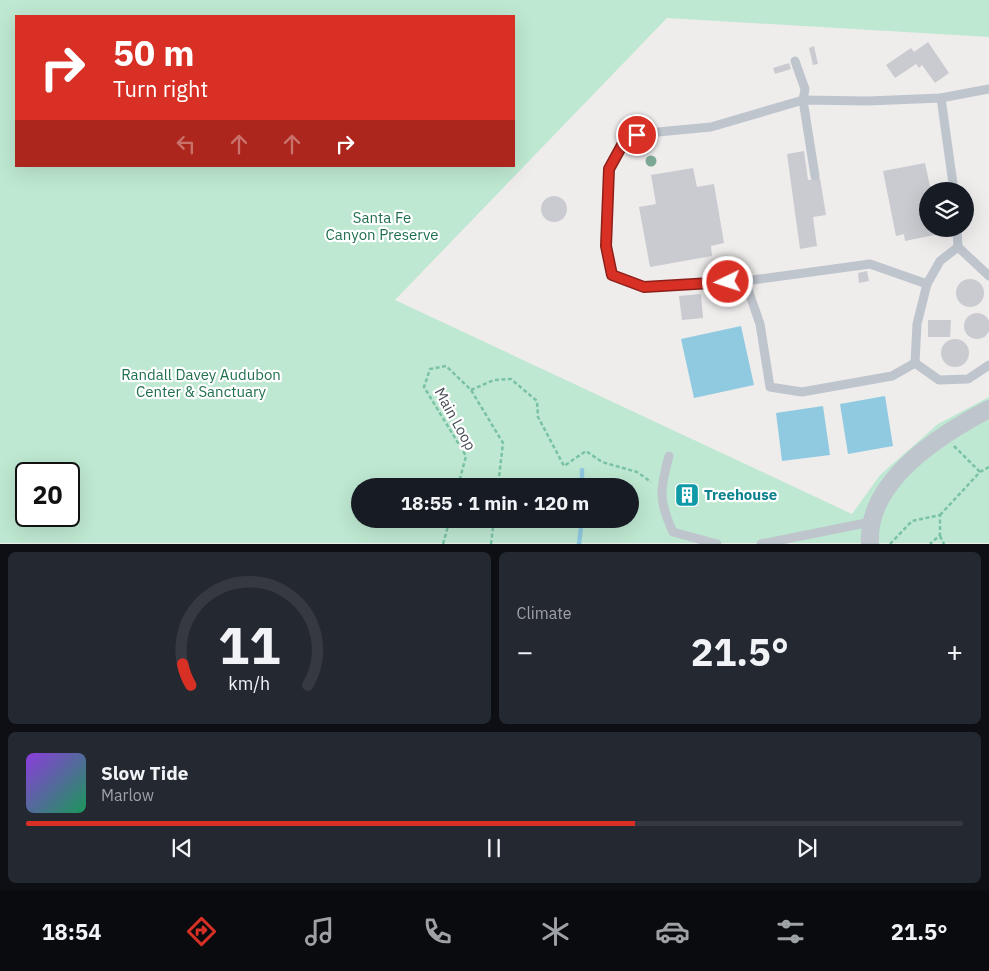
<!DOCTYPE html>
<meta charset="utf-8">
<style>
:root{--surface:#171b24;--page:#242831;--text:#f1f3f6;--muted:#9ea1a6;--line:#363941;--accent:#d93025}
body{margin:0;font-family:"IBM Plex Sans",sans-serif;background:var(--page);color:var(--text);height:100vh;display:flex;flex-direction:column;font-size:19px;white-space:nowrap}
*{box-sizing:border-box;margin:0}
p{font-size:16px;color:var(--muted)}
.icon{flex:none;width:28px;height:28px;fill:none;stroke:currentColor;stroke-width:2;stroke-linecap:round;stroke-linejoin:round}
.map{position:relative;height:544px;overflow:hidden}
.details{display:flex;flex-direction:column;gap:8px;padding:8px;background:#0d0f14;flex:1}
.details>*{flex:none}
.guide{position:absolute;left:15px;top:15px;width:500px;height:152px;border-radius:0px;box-shadow:0 5px 20px #0002;background:#d93025;color:#fff;overflow:hidden}
.tools{position:absolute;left:919px;top:182px;display:grid;gap:10px}
.tools a{display:grid;place-items:center;width:55px;height:55px;border-radius:50%;background:var(--surface);box-shadow:0 5px 20px #0002;font-size:25px}
.speed{position:absolute;left:15px;top:462px;display:flex;gap:10px;font-size:25px;font-weight:700;text-align:center}
.speed>*{display:grid;place-content:center;width:65px;height:65px;border-radius:50%;background:var(--surface);box-shadow:0 5px 20px #0002;line-height:1}
.speed .limit{border:2px solid #111;border-radius:8px;background:#fff;color:#111}
.pin{position:absolute;display:grid;place-items:center;width:42px;height:42px;color:#fff;margin:-21px;border:2px solid #fff;border-radius:50%;box-shadow:0 1px 5px #0007}
.me{position:absolute;width:55px;margin:-28px;rotate:266deg;stroke-linejoin:round;filter:drop-shadow(0 0 4px #0008)}
.turn{display:flex;align-items:center;gap:18px;height:105px;padding:0 15px;font-size:22px}
.turn .icon{width:65px;height:65px;stroke-width:2.5}
.turn b{display:block;font-size:35px;line-height:42px}
.lanes{display:flex;align-items:center;height:48px;padding:0 15px;background:#0003;justify-content:center;gap:25px;direction:ltr}
.lanes .off{opacity:.35}
.big{font-size:38px;font-weight:700;line-height:1.1}
.details .card{flex:1;display:flex;flex-direction:column;justify-content:center;gap:8px;min-width:0;padding:0 18px;border-radius:8px;background:var(--page)}
.details .dial{align-items:center;gap:0}
.dial svg{height:130px;overflow:visible;fill:none;stroke:var(--line);stroke-width:7;stroke-linecap:round;text-anchor:middle}
.dial text{fill:var(--text);stroke:none}
.song{display:flex;align-items:center;gap:15px}
.cover{width:60px;height:60px;border-radius:8px;background:linear-gradient(135deg,hsl(270 70% 55%),hsl(150 70% 35%))}
.played{height:5px;border-radius:2px;background:linear-gradient(90deg,var(--accent) 65%,var(--line) 65%)}
.keys{display:flex;justify-content:space-around;direction:ltr}
.heat{display:flex;justify-content:space-between;align-items:center;font-size:28px;direction:ltr}
.details .tiles{flex:1;display:grid;gap:8px;grid-template-columns:1fr 1fr}
.card:last-child{grid-column:span 2}
.trip{position:absolute;left:351px;top:478px;width:288px;height:50px;border-radius:25px;background:var(--surface);box-shadow:0 5px 20px #0002;font-weight:700;line-height:50px;text-align:center}
.tabs{display:flex;height:80px;justify-content:space-around;align-items:center;background:#090b0e;color:var(--muted)}
.tabs .icon{width:35px;height:35px}
.tabs .current{color:var(--accent)}
.tabs b{font-size:22px;color:var(--text)}
.map>svg:first-child{display:block}
</style>
<div class="map">
<svg width="989" height="544" viewBox="0 0 989 544">
<rect width="100%" height="100%" fill="#efecec"/>
<!-- green -->
<path fill="#bee8d1" fill-rule="evenodd" d="M 0,0 L 989,0 L 989,37 L 667,18 L 395,300 L 852,514 L 880,475 L 938,424 L 989,397 L 989,543 L 0,543 ZM 16,16 L 514,16 L 514,166 L 16,166 ZM 26,474 L 69,474 L 69,516 L 26,516 ZM 360,486 L 630,486 L 630,519 L 360,519 Z"/>
<!-- water -->
<g fill="#90cae1">
<polygon points="741,326 754,385 694,398 681,339"/>
<polygon points="885,396 893,446 848,454 840,404"/>
<polygon points="823,406 830,455 782,461 776,413"/>
</g>
<g fill="none" stroke-linecap="round" stroke-linejoin="round">
<!-- stream -->
<g stroke="#90cae1" stroke-width="4.5">
<polyline points="582,470 582,486"/>
<polyline points="579,544 582,519"/>
</g>
</g>
<!-- building -->
<g fill="#cacbd0">
<polygon points="928,42 949,73 935,83 922,65 919,68 916,64 895,78 886,65 911,48 914,52"/>
<polygon points="814,46 818,64 813,65 809,48"/>
<polygon points="789,63 791,69 775,74 773,68"/>
<polygon points="804,151 808,180 820,178 826,215 813,217 817,246 800,249 787,154"/>
<polygon points="925,163 931,191 928,191 928,229 943,229 944,233 905,241 904,234 896,236 883,171"/>
<polygon points="693,168 697,187 714,184 724,243 711,246 712,256 650,267 639,207 656,204 651,175"/>
<circle cx="554" cy="209" r="13"/>
<polygon points="867,271 869,281 859,283 858,273"/>
<circle cx="970" cy="293" r="14"/>
<polygon points="701,294 703,318 682,320 679,296"/>
<circle cx="977" cy="326" r="13"/>
<polygon points="928,320 951,320 950,337 928,337"/>
<circle cx="955" cy="353" r="14"/>
</g>
<g fill="none" stroke-linecap="round" stroke-linejoin="round">
<!-- path -->
<g stroke="#7ac2a4" stroke-width="2.5" stroke-dasharray="4 2.5" stroke-linecap="butt">
<polyline points="471,390 494,380 511,379 537,401 538,417 564,466 586,451 602,462 637,472 651,482"/>
<polyline points="954,446 980,472"/>
<polyline points="458,486 466,456 424,387 430,369 446,366 471,390 503,443 498,486"/>
<polyline points="940,515 980,472 989,467"/>
<polyline points="940,536 944,544"/>
<polyline points="443,544 450,519"/>
<polyline points="491,544 494,519"/>
<polyline points="890,544 912,521 940,515 940,535 930,544"/>
</g>
<!-- lane -->
<g stroke="#bfc5cd" stroke-width="9">
<polyline points="795,61 805,89 803,100 815,176"/>
<polyline points="941,98 954,191"/>
<polyline points="957,229 958,247 940,261 927,284 870,264 745,281 644,287 612,275 606,246 609,169 626,138 647,133 711,127 803,100 868,101 941,98 989,89"/>
<polyline points="958,247 989,276"/>
<polyline points="745,281 760,324 770,387 802,392 892,376 915,363"/>
<polyline points="927,284 917,324 915,363 939,380 968,379 989,365"/>
<path d="M 669,456 C 660,489 658,500 673,532 L 717,544"/>
<polyline points="761,544 871,522"/>
</g>
<!-- street -->
<path stroke="#bfc5cd" stroke-width="18" d="M 870,544 C 866,481 941,434 989,409"/>
</g>
<!-- trees -->
<circle fill="#7da795" cx="651" cy="161" r="5.5"/>
<g fill="none" stroke-linecap="round" stroke-linejoin="round">
<defs>
<polyline id="route" points="637,135 626,138 609,169 606,246 612,275 644,287 728,282"/>
</defs>
<!-- route casing -->
<use href="#route" stroke="#8d1f18" stroke-width="12"/>
<!-- route -->
<use href="#route" stroke="#d93025" stroke-width="9"/>
</g>
<!-- icons -->
<defs>
<symbol id="building-square" viewBox="-11 -11 22 22"><rect x="-9" y="-9" width="18" height="18" rx="4" fill="#0f9aa8" stroke="#fff"/><path d="M-4-6H4V6H1V3H-1V6H-4ZM-2.5-4.3h1.7v1.8h-1.7ZM.8-4.3h1.7v1.8H.8ZM-2.5-1h1.7V.8h-1.7ZM.8-1h1.7V.8H.8Z" fill="#fff"/></symbol>
</defs>
<g fill-rule="evenodd">
<use href="#building-square" x="673" y="481" width="28" height="28"/>
</g>
<g text-anchor="middle" stroke-width="4.5" stroke-linejoin="round" paint-order="stroke">
<!-- park labels -->
<g font-size="15" fill="#206f4d" stroke="#fff">
<text x="382" y="223">Santa Fe<tspan x="382" dy="17">Canyon Preserve</tspan></text>
<text x="201" y="380">Randall Davey Audubon<tspan x="201" dy="17">Center &amp; Sanctuary</tspan></text>
</g>
<!-- street labels -->
<g font-size="15" fill="#474e57" stroke="#fff">
<text transform="translate(455 419) rotate(61)" y="5">Main Loop</text>
</g>
<!-- culture labels -->
<g font-size="15" font-weight="bold" fill="#0d838f" stroke="#fff" text-anchor="start">
<text x="704" y="500">Treehouse</text>
</g>
</g>
</svg>
<div class="tools">
<a><svg class="icon" aria-label="layers" viewBox="0 0 24 24"><path d="M12 4l9 5-9 5-9-5zM3 14l9 5 9-5"/></svg></a>
</div>
<div class="speed"><div class="limit">20</div></div>
<div class="pin" style="left:637px;top:135px;background:#d93025"><svg class="icon" aria-label="arrive" viewBox="0 0 24 24"><path d="M6 21V4h12l-3 4 3 4H6"/></svg></div>
<svg class="me" style="left:728px;top:282px" viewBox="-20 -20 40 40"><circle r="17" fill="#d93025" stroke="#fff" stroke-width="3"/><path d="M0-11L8 9 0 5-8 9z" fill="#fff"/></svg>
<div class="trip">18:55 · 1 min · 120 m</div>
<div class="guide">
<div class="turn"><svg class="icon" aria-label="right" viewBox="0 0 24 24"><path d="M7 20v-9h11M14 6l5 5-5 5"/></svg><div><b>50 m</b>Turn right</div></div>
<div class="lanes"><svg class="icon off" aria-label="left" viewBox="0 0 24 24"><path d="M17 20v-9H6M10 6l-5 5 5 5"/></svg><svg class="icon off" aria-label="ahead" viewBox="0 0 24 24"><path d="M12 20V5M6 11l6-6 6 6"/></svg><svg class="icon off" aria-label="ahead" viewBox="0 0 24 24"><path d="M12 20V5M6 11l6-6 6 6"/></svg><svg class="icon" aria-label="right" viewBox="0 0 24 24"><path d="M7 20v-9h11M14 6l5 5-5 5"/></svg></div>
</div>
</div>
<section class="details">
<div class="tiles">
<div class="card dial"><svg viewBox="0 0 100 80">
<path d="M14 69A42 42 0 1 1 86 69"/>
<path d="M14 69A42 42 0 0 1 9 56" stroke="#d93025"/>
<text x="50" y="56" font-size="32" font-weight="700">11</text>
<text x="50" y="72" font-size="11">km/h</text>
</svg></div>
<div class="card"><p>Climate</p>
<div class="heat"><a>−</a><b class="big">21.5°</b><a>+</a></div>
</div>
<div class="card">
<div class="song"><i class="cover"></i><div><b>Slow Tide</b><p>Marlow</p></div></div>
<div class="played"></div>
<div class="keys"><svg class="icon" aria-label="previous" viewBox="0 0 24 24"><path d="M18 5L8 12l10 7zM5 5v14"/></svg><svg class="icon" aria-label="pause" viewBox="0 0 24 24"><path d="M8 5v14M16 5v14"/></svg><svg class="icon" aria-label="next" viewBox="0 0 24 24"><path d="M6 5l10 7-10 7zM19 5v14"/></svg></div>
</div>
</div>
</section>
<nav class="tabs">
<b>18:54</b>
<svg class="icon current" aria-label="directions" viewBox="0 0 24 24"><path d="M12 3l9 9-9 9-9-9zM9 14v-3h6M13 9l2 2-2 2"/></svg>
<svg class="icon" aria-label="music" viewBox="0 0 24 24"><path d="M9 18V5l10-2v13"/><circle cx="6" cy="18" r="3"/><circle cx="16" cy="16" r="3"/></svg>
<svg class="icon" aria-label="phone" viewBox="0 0 24 24"><path d="M5 4h4l2 5-3 2q2 4 5 5l2-3 5 2v4C11 20 4 13 5 4z"/></svg>
<svg class="icon" aria-label="climate" viewBox="0 0 24 24"><path d="M12 3v18M4 7l16 10M4 17L20 7"/></svg>
<svg class="icon" aria-label="car" viewBox="0 0 24 24"><path d="M5 17H2v-5l4-1 3-4h7l3 4 3 1v5h-3M9 17h6M6 11h13"/><circle cx="7" cy="17" r="2"/><circle cx="17" cy="17" r="2"/></svg>
<svg class="icon" aria-label="filters" viewBox="0 0 24 24"><path d="M4 7h16M4 17h16"/><circle cx="9" cy="7" r="2"/><circle cx="15" cy="17" r="2"/></svg>
<b>21.5°</b>
</nav>
